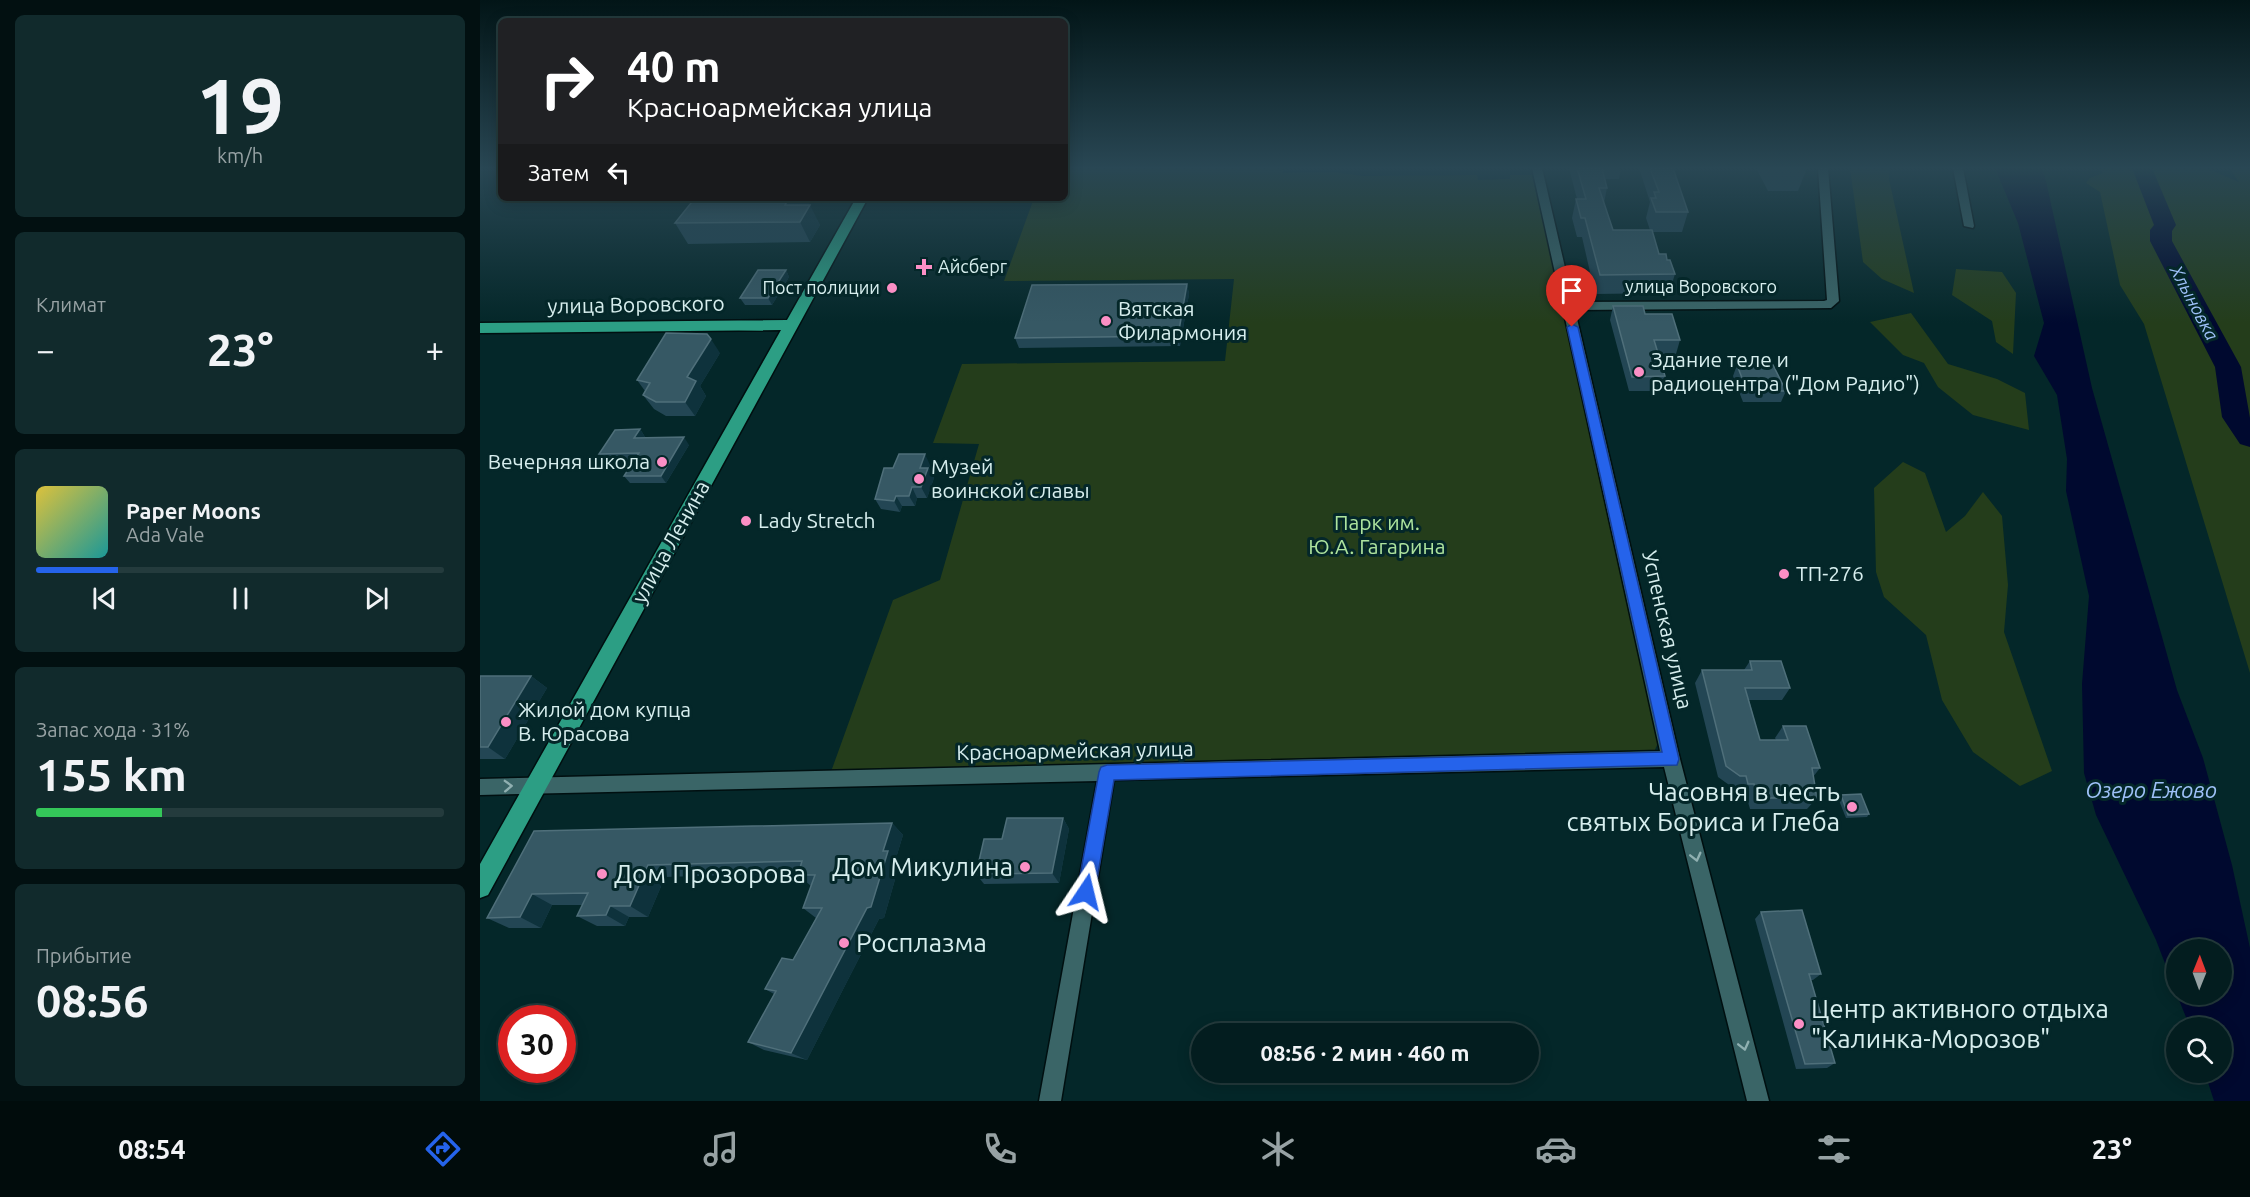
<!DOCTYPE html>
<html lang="ru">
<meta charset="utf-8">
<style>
:root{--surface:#031d1f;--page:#112a2c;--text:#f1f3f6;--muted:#97a2a4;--line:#243b3d;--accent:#2563eb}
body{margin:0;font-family:Ubuntu,sans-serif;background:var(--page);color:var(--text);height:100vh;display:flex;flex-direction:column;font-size:22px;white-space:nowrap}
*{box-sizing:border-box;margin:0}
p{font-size:20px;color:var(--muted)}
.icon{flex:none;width:33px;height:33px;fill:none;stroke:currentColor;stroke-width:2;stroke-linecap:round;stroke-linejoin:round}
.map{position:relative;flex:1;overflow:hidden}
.sheet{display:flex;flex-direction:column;gap:15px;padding:15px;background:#021011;width:480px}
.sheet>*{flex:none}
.guide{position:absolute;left:18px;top:18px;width:570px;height:183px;border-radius:9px;box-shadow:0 3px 15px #0003,0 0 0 2px var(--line);background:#202124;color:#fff;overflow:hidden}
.needle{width:39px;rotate:1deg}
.buttons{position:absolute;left:1686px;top:939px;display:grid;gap:12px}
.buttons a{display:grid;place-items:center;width:66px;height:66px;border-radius:50%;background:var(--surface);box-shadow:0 3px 15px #0003,0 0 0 2px var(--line);font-size:30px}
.speed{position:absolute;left:18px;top:1005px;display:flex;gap:12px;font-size:30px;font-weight:700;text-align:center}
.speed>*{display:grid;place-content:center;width:78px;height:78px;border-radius:50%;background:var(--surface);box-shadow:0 3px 15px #0003,0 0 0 2px var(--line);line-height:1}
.speed .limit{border:9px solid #d22;background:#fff;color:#111}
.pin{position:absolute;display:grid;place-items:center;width:51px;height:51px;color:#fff;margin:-62px -26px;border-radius:50% 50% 50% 0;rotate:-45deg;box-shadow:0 0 6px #0007}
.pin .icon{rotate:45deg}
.me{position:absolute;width:66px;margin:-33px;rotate:10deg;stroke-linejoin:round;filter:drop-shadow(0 0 4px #0008)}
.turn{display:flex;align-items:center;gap:21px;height:126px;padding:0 30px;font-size:27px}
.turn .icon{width:78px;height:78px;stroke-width:2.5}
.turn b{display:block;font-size:42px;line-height:51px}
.then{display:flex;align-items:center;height:57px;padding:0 30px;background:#0003;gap:12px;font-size:22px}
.big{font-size:45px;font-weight:700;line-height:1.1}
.sheet .card{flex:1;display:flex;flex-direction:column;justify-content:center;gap:9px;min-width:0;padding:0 21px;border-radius:9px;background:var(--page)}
.sheet .dial{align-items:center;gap:0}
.dial b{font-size:78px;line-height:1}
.song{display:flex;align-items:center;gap:18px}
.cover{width:72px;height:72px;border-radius:9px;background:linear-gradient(135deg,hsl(50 70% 55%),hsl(180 70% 35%))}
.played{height:6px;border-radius:3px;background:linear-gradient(90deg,var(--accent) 20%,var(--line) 20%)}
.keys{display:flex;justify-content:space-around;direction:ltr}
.heat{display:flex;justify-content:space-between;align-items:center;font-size:33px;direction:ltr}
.charge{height:9px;border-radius:4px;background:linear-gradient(90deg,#34c759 31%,var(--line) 0)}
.trip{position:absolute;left:711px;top:1023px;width:348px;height:60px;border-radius:30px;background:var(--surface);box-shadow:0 3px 15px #0003,0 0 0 2px var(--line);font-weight:700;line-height:60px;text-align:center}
.tabs{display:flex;height:96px;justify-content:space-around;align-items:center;background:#010c0c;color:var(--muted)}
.tabs .icon{width:42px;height:42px}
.tabs .on{color:var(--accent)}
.tabs b{font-size:27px;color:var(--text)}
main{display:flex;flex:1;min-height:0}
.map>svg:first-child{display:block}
</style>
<main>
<section class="sheet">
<div class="card dial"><b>19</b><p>km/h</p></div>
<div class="card"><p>Климат</p>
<div class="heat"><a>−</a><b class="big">23°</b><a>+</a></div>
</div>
<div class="card">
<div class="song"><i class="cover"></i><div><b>Paper Moons</b><p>Ada Vale</p></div></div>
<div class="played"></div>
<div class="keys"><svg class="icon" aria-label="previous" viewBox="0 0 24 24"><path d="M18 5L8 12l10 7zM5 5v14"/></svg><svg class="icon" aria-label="pause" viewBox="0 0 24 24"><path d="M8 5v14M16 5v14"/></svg><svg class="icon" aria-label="next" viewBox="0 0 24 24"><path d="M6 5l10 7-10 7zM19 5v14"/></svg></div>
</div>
<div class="card"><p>Запас хода · 31%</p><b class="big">155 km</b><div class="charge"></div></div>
<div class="card"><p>Прибытие</p><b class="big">08:56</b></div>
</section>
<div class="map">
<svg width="1770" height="1101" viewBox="0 0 1770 1101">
<rect width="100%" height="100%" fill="#042729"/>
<!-- green -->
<g fill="#243d1b">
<polygon points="585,168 803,168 803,173 853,172 883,176 997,175 998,180 1030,179 1030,175 1052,175 1181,736 1174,752 348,780 413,600 460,580 499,444 453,443 482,364 745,361 754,279 524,281 554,198 585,198"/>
<polygon points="1370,168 1410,168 1409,179 1434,293 1402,279 1383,262"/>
<polygon points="1621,168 1726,168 1759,182 1749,168 1770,168 1770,673 1664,324 1640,285 1620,192 1606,183 1610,178 1623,173"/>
<polygon points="1476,269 1522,272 1536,293 1533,354 1516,342 1512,321 1472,295"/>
<polygon points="1431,313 1468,364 1517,379 1545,393 1549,430 1493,415 1458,387 1444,363 1423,355 1390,322"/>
<polygon points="1423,462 1445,473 1466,532 1485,516 1503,492 1522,516 1528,585 1524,632 1572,771 1540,786 1493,752 1462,700 1446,635 1404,597 1396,572 1394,488"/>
</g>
<!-- water -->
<polygon fill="#00092f" points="1515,168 1563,168 1612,388 1697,690 1723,758 1752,865 1770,948 1770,1101 1734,1101 1725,1073 1742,1072 1742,1028 1710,1027 1697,995 1742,994 1742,950 1696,950 1696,992 1676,940 1616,815 1604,773 1602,684 1609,596 1586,491 1587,459 1577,395 1554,356 1564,323 1538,223"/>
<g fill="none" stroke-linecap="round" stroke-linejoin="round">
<!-- river -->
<polygon fill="#00092f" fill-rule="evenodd" points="1652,168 1672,168 1696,225 1692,231 1692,241 1761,367 1770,418 1770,447 1760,444 1742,417 1735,367 1670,241 1670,230 1674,225"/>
<defs>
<g id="street">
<polygon points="1052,168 1062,168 1093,302 1344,301 1347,300 1338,168 1348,168 1359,301 1351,308 1095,310 1200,759 1289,1101 1267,1101 1184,767 634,780 581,1101 559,1101 617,781 0,795 0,779 1180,751"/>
<polygon points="1473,168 1483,168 1494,226 1493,228 1484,226"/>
</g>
<polygon id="primary" points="376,198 388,198 8,895 0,898 0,864 301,330 0,333 0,323 307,320"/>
</defs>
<!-- street casing -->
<use href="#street" stroke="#000f10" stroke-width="3"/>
<!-- primary casing -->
<use href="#primary" stroke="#000f10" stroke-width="3"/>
<!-- street -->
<use href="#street" fill="#3a6567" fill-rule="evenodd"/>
<!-- primary -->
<use href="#primary" fill="#2c9e84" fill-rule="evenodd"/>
</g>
<!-- wall -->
<g fill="#234654">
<polygon points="1089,168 1141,168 1139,179 1125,179 1127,188 1124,203 1133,230 1170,230 1166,218 1170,202 1159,168 1193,168 1208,212 1202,232 1172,232 1179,254 1187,260 1195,274 1189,293 1115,294 1102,237 1097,237 1092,218 1096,199 1097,199"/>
<polygon points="1276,168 1327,168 1318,191 1288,191"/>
<polygon points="333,198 328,205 340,225 330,242 208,244 195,223"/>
<polygon points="306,270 309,277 292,305 265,305 260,298"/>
<polygon points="707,284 709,294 700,346 539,348 535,338"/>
<polygon points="1133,306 1165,314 1200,340 1196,354 1178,354 1185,376 1180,391 1149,391 1130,320"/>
<polygon points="240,353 220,386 226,396 215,416 186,416 174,409 163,395 165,391 157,380"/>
<polygon points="1257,365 1306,391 1301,402 1263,402 1253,376"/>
<polygon points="160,429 165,437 165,438 209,445 186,483 150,483 144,476 154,461 125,461 119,454"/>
<polygon points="450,465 449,468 454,478 447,498 437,498 435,506 422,506 420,512 401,509 395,499 413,468"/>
<polygon points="1270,661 1310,688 1302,700 1269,700 1280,740 1296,740 1295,738 1303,726 1340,768 1333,777 1337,798 1327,809 1270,809 1266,795 1260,795 1258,787 1252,787 1238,777 1215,683 1222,670 1264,670"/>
<polygon points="0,676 51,676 67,688 25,759 0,759"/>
<polygon points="1361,795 1389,814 1387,817 1366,818 1358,798"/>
<polygon points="583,818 589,829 579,883 504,884 496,874"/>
<polygon points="412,823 423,835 416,858 420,862 404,918 399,919 327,1060 284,1050 268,1042 294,994 285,989 313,960 336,918 323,908 331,886 318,875 318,873 185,877 168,917 149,917 145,926 117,926 97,916 103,905 72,905 61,928 29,928 7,918 54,831"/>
<polygon points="1281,912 1341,974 1333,980 1331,980 1355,1063 1347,1068 1316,1069 1275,919"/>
</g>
<!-- shaded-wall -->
<g fill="#0e323c">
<polygon points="309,198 333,198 317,222 305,205"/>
<polygon points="330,205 340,225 330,242 320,222"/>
<polygon points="306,270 309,277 292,305 288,298"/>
<polygon points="707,284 709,294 700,346 698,336"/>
<polygon points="231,339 240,353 220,386 226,396 215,416 205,402 207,377"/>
<polygon points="160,429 165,437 160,445 154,438"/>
<polygon points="204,437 209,445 186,483 181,476"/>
<polygon points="445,454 450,465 449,468 454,478 447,498 441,487 440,468"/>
<polygon points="432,487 437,498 435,506 429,496"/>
<polygon points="416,496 422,506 420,512 414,501"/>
<polygon points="51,676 67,688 25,759 8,747"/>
<polygon points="583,818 589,829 579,883 572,873"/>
<polygon points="412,823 423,835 416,858 420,862 404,918 399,919 327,1060 311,1053"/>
<polygon points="168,865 185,877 168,917 150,906"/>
<polygon points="52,894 72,905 61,928 40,917"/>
<polygon points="130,906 149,917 145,926 126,915"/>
</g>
<!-- building -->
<g fill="#365864" stroke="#4f6f7a" stroke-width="1.5">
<polygon points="1097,168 1122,168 1127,188 1119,188 1133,230 1172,230 1179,254 1186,254 1187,260 1190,260 1195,274 1120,275 1105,218 1101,218 1096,199 1106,199"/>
<polygon points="1170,168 1193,168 1208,212 1176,212 1171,198 1176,198 1174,192 1179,192"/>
<polygon points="215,198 309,198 305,205 330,205 320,222 195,223"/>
<polygon points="278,270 306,270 288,298 260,298"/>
<polygon points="707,284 698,336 535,338 552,285"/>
<polygon points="1133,306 1163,306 1165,314 1192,314 1200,340 1174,340 1185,376 1152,377"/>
<polygon points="186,333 227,334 231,339 207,377 216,381 205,402 176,402 163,395 170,383 157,380"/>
<polygon points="1257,365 1293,365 1306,391 1267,391"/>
<polygon points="160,429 154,438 204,437 181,476 144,476 159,453 119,454 135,430"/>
<polygon points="419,454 445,454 440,468 448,468 441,487 432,487 429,496 416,496 414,501 395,499 404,468 413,468"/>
<polygon points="1270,661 1301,661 1310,688 1265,688 1280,740 1308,740 1303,726 1326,726 1340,768 1332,768 1337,798 1278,798 1274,784 1268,784 1266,776 1260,776 1246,766 1222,670 1272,670"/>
<polygon points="0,676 51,676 8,747 0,747"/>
<polygon points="1381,794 1389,814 1368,815 1361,795"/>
<polygon points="527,818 583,818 572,873 496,874 504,839 522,839"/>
<polygon points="412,823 403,851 408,851 391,907 387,908 311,1053 268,1042 296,991 285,989 302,958 313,960 342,908 323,908 335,875 318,875 322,861 168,865 150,906 130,906 126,915 97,916 108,893 52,894 40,917 7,918 54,831"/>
<polygon points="1322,910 1341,974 1329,974 1355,1063 1325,1064 1281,912"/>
</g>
<!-- one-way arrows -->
<defs><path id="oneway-chevron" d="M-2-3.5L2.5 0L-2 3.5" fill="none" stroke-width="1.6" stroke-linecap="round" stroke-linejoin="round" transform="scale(1.5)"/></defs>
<g stroke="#90b0b1">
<use href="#oneway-chevron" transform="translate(28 786) rotate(-2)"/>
<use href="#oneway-chevron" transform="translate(1216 857) rotate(76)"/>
<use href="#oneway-chevron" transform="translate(1264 1046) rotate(76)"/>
</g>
<!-- sky -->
<linearGradient id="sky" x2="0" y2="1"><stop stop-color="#021517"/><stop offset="0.52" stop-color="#294754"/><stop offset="1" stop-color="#294754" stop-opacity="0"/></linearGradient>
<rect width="1770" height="323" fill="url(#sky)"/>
<!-- route -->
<polygon fill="#2563eb" stroke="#184099" stroke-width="1.5" points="1092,324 1098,327 1199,759 1197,765 634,780 615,892 612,898 606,901 600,898 597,892 619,772 621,767 627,765 1182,752 1087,327"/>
<!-- markers -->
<g fill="#fb8fc5" stroke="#042729" stroke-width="2">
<path d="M441 258h6v6h6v6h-6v6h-6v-6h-6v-6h6z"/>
<circle cx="412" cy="288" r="6"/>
<circle cx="626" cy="321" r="6"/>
<circle cx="1159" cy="372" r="6"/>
<circle cx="182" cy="462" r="6"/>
<circle cx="439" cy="479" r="6"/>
<circle cx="266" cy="521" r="6"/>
<circle cx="1304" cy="574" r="6"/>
<circle cx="26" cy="722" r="6"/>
<circle cx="1372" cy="807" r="6"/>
<circle cx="545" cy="867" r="6"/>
<circle cx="122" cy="874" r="6"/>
<circle cx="364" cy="943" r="6"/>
<circle cx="1319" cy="1024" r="6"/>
</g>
<g text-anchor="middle" stroke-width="6" stroke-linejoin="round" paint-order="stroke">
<!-- far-poi labels -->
<g font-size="18" fill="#d7eeee" stroke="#042729" text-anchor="start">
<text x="458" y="273">Айсберг</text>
<text x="400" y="294" text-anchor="end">Пост полиции</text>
</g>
<!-- far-street labels -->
<g font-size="18" fill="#d7eeee" stroke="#042729">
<text x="1221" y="293">улица Воровского</text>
</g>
<!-- far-water labels -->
<g font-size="18" font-style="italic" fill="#9ec1f8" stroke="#042729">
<text transform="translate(1714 303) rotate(62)" y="6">Хлыновка</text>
</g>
<!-- street labels -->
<g font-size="21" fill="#d7eeee" stroke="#042729">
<text transform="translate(156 305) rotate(-1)" y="7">улица Воровского</text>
<text transform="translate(191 542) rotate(-61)" y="7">улица Ленина</text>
<text transform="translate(1187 630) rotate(77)" y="7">Успенская улица</text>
<text transform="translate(595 751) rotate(-1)" y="7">Красноармейская улица</text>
</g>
<!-- poi labels -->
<g font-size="21" fill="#d7eeee" stroke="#042729" text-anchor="start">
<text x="638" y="316">Вятская<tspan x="638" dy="24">Филармония</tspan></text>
<text x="1171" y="367">Здание теле и<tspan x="1171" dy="24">радиоцентра ("Дом Радио")</tspan></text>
<text x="170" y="469" text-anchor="end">Вечерняя школа</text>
<text x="451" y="474">Музей<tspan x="451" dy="24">воинской славы</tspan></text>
<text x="278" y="528">Lady Stretch</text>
<text x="1316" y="581">ТП-276</text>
<text x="38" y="717">Жилой дом купца<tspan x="38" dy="24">В. Юрасова</tspan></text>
</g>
<!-- park labels -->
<g font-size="21" fill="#aee49e" stroke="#042729">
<text x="897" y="530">Парк им.<tspan x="897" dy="24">Ю.А. Гагарина</tspan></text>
</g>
<!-- water labels -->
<g font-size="22" font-style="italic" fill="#9ec1f8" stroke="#042729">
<text x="1671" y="798">Озеро Ежово</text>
</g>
<!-- near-poi labels -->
<g font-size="26" fill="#d7eeee" stroke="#042729" text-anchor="start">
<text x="1360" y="801" text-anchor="end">Часовня в честь<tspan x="1360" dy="30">святых Бориса и Глеба</tspan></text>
<text x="533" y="876" text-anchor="end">Дом Микулина</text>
<text x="134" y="883">Дом Прозорова</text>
<text x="376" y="952">Росплазма</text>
<text x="1331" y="1018">Центр активного отдыха<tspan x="1331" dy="30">"Калинка-Морозов"</tspan></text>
</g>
</g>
</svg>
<div class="buttons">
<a><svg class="needle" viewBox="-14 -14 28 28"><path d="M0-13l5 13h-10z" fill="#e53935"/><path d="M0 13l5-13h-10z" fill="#97a2a4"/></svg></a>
<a><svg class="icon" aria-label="search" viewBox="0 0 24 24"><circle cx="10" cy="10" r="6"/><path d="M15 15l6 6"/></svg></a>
</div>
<div class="speed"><div class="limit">30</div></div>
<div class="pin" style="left:1092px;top:327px;background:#d93025"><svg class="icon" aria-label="arrive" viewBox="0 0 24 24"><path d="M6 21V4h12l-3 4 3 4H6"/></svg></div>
<svg class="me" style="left:606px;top:892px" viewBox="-20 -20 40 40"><path d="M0-17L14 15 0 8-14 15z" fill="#2563eb" stroke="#fff" stroke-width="4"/></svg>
<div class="trip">08:56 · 2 мин · 460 m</div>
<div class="guide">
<div class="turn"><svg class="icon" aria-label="right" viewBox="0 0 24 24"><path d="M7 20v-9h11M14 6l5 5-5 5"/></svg><div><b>40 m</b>Красноармейская улица</div></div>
<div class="then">Затем<svg class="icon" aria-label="left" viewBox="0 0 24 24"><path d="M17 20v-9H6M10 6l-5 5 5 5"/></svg></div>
</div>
</div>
</main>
<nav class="tabs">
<b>08:54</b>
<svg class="icon on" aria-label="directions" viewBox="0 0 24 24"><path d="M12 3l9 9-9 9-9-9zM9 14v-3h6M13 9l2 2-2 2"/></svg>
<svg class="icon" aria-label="music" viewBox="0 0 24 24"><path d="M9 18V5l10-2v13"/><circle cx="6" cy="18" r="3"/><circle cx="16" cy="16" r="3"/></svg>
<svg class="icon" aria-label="phone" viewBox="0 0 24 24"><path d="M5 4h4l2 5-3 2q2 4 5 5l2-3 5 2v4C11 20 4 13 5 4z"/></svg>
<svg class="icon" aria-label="climate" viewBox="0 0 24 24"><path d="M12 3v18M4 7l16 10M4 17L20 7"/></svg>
<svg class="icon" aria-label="car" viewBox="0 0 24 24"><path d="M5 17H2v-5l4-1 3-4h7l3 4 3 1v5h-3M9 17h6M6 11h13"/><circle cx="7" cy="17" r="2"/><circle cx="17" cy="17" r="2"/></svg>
<svg class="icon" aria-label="filters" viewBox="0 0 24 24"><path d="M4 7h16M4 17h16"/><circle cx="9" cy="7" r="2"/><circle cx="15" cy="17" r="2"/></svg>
<b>23°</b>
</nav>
